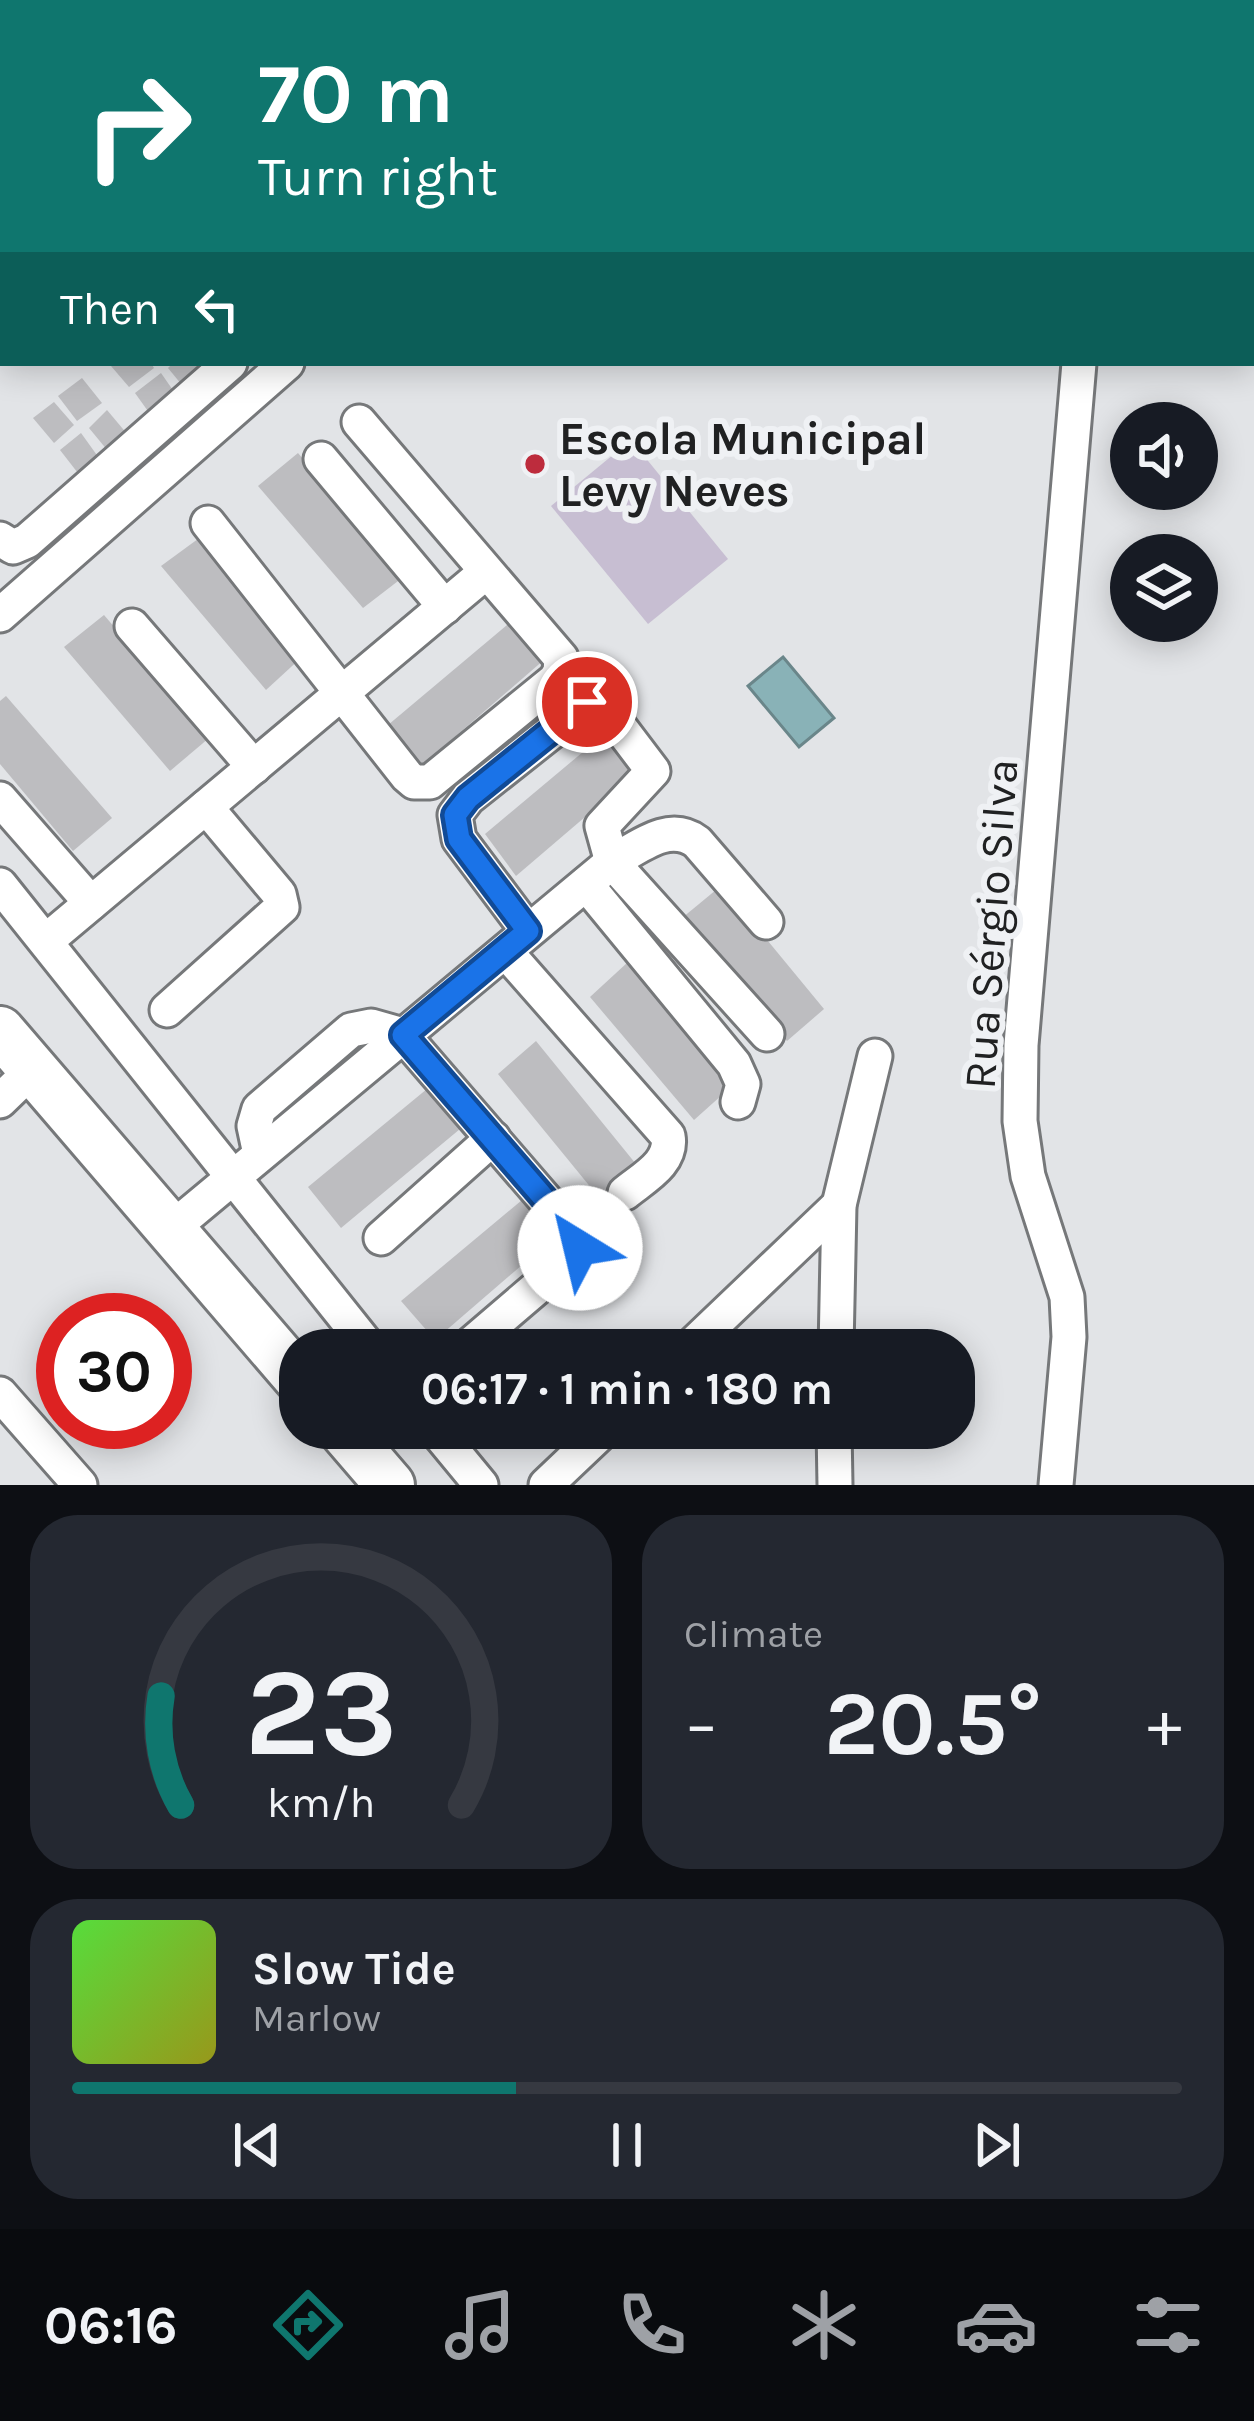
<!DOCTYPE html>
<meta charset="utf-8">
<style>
:root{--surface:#171b24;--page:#242831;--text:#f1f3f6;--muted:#9ea1a6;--line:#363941;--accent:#0f766e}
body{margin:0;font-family:Karla,sans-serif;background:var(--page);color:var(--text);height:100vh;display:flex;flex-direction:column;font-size:45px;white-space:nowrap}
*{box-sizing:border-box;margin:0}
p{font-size:39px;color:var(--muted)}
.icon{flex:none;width:66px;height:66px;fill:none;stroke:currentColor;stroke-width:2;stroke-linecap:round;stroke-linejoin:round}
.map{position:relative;height:1485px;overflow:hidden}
.drawer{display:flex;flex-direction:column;gap:30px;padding:30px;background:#0d0f14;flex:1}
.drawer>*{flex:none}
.guide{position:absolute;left:0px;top:0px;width:1254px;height:366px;box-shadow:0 6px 30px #0003;background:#0f766e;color:#fff;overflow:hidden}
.tools{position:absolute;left:1110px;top:402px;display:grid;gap:24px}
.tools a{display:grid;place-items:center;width:108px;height:108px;border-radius:50%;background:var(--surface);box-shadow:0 6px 30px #0003;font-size:60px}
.speed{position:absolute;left:36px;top:1293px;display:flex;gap:24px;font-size:60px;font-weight:700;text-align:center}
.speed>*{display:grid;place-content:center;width:156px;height:156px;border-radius:50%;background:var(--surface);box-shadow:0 6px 30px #0003;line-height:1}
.speed .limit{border:18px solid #d22;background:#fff;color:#111}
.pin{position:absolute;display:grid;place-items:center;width:102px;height:102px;color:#fff;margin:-51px;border:6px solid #fff;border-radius:50%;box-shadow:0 3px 12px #0007}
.me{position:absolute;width:132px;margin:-66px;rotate:324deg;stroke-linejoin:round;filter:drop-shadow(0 0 9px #0008)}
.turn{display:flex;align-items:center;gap:42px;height:252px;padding:0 60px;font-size:54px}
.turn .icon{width:156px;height:156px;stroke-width:2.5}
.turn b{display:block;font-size:84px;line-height:102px}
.then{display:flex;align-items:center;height:114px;padding:0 60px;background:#0003;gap:24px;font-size:45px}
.big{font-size:90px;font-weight:700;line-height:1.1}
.drawer .tile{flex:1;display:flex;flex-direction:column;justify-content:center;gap:18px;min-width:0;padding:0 42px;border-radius:48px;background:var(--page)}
.drawer .dial{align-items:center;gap:0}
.dial svg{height:312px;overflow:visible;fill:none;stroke:var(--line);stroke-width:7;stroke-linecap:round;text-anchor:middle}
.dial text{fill:var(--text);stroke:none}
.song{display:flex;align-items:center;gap:36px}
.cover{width:144px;height:144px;border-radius:18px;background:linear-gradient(135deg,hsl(110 70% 55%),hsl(60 70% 35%))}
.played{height:12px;border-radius:6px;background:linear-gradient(90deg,var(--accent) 40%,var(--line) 40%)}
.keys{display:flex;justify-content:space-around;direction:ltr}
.heat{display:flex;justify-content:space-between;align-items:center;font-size:66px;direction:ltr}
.drawer .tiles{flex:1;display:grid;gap:30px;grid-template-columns:1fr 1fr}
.tile:last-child{grid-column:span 2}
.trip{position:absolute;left:279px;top:1329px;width:696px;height:120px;border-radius:48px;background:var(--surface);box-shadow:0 6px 30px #0003;font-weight:700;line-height:120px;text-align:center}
.tab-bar{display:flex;height:192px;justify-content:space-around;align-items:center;background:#090b0e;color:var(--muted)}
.tab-bar .icon{width:84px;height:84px}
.tab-bar .on{color:var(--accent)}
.tab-bar b{font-size:54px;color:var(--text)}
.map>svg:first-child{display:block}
</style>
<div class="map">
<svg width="1254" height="1485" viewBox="0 0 1254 1485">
<rect width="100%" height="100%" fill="#e2e4e7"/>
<!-- green -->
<polygon fill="#c7bed2" points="631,440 728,559 648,624 551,506"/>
<!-- water -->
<polygon fill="#89b2b7" stroke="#6a868a" stroke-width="3" points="783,657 834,718 799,747 748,686"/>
<!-- building -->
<g fill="#bdbdc0">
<polygon points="115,363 151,363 154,368 129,387 111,366"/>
<polygon points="173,363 205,363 210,370 186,390 168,368"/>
<polygon points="161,373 177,396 150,414 135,393"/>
<polygon points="82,378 102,403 77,421 58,396"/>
<polygon points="54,402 74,425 54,443 33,418"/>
<polygon points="107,410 128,435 108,451 89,428"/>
<polygon points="81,433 99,458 81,477 60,450"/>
<polygon points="298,453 402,578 363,608 258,486"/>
<polygon points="202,536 303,656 266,690 161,566"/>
<polygon points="104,615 209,738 170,771 64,647"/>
<polygon points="513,620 545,659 421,766 388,725"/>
<polygon points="6,696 112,818 73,851 0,764 0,701"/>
<polygon points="608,731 640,770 516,876 485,834"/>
<polygon points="722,885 824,1009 787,1041 682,918"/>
<polygon points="628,962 732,1086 694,1120 590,997"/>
<polygon points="536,1041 640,1169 601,1200 498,1074"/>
<polygon points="433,1084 466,1124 341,1228 308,1187"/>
<polygon points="528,1195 558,1234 435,1340 401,1301"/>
</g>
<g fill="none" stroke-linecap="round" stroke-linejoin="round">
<defs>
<g id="street">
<polyline points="0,201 3,204"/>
<polyline points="321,459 445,607"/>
<polyline points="208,523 407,776 414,782 430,782 555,680 560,672 561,658 359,422"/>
<polyline points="0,539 13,547 27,541 230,363"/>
<polyline points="0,615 287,363"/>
<polyline points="132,626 254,767"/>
<polyline points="0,799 91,903"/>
<polyline points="586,884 734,1064 743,1084 738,1102"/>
<polyline points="0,885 371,1350"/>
<polyline points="528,931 459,839 455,815 468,798 593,699 600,701 653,771 602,826 612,862 767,1034"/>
<polyline points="46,941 486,572"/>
<path d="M 506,952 L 668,1136 C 673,1163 643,1178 625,1193"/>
<polyline points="167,1010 282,907 279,894 206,807"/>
<polyline points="0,1101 33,1069"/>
<polyline points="260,1154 254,1126 259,1109 351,1030 371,1026 403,1035 581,1241 575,1255 464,1350"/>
<path d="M 170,1230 L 612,862 C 639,847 669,821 697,842 L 766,922"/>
<polyline points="381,1238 493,1138"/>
<polyline points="687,1350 839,1205"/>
<polyline points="836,1350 839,1205 875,1056"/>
<polyline points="0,1394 80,1485"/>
<polyline points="434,1428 481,1485"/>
<polyline points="834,1428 835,1485"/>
<polyline points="546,1485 606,1428"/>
<polyline points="1056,1485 1069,1337 1067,1297 1028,1176 1020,1121 1021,1045 1079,363"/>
</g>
<g id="secondary">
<polyline points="0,1031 300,1380"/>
<polyline points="341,1428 390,1485"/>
</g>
</defs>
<!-- street casing -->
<use href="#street" stroke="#76787a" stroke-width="39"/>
<!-- secondary casing -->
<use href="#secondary" stroke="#76787a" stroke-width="54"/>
<!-- street -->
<use href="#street" stroke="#fff" stroke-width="33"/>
<!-- secondary -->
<use href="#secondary" stroke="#fff" stroke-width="48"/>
</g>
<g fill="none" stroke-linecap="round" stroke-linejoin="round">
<defs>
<polyline id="route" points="580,1248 581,1241 403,1035 528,931 459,839 455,815 468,798 587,702"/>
</defs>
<!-- route casing -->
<use href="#route" stroke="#114b97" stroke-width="30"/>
<!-- route -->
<use href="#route" stroke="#1a73e8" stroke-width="21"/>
</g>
<!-- markers -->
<circle fill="#bd2c3d" stroke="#eff1f4" stroke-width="4.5" cx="535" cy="464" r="12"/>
<g text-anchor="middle" stroke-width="12" stroke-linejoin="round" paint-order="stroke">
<!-- poi labels -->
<g font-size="45" font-weight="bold" fill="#202122" stroke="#eff1f4" text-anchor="start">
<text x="559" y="454">Escola Municipal<tspan x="559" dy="52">Levy Neves</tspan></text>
</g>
<!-- street labels -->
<g font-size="45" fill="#202122" stroke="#eff1f4">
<text transform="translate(990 924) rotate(-86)" y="16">Rua Sérgio Silva</text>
</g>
</g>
</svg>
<div class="tools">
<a><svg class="icon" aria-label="sound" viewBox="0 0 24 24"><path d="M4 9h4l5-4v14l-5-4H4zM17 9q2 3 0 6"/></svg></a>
<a><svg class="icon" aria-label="layers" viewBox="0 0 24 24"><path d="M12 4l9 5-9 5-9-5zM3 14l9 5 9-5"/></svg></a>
</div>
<div class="speed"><div class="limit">30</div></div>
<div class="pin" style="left:587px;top:702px;background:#d93025"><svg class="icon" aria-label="arrive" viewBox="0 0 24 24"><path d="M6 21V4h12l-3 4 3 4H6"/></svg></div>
<svg class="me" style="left:580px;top:1248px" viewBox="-20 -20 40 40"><circle r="19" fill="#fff"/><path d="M0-13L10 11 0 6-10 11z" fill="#1a73e8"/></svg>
<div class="trip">06:17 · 1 min · 180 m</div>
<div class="guide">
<div class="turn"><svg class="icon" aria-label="right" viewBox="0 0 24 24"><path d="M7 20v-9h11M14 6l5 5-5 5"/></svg><div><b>70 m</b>Turn right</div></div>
<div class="then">Then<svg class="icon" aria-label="left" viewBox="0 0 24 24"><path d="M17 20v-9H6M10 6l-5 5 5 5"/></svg></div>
</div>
</div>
<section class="drawer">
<div class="tiles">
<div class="tile dial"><svg viewBox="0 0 100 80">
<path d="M14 69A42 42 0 1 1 86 69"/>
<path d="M14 69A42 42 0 0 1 9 41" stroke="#0f766e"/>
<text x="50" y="56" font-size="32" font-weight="700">23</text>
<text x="50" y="72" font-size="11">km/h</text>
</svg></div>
<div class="tile"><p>Climate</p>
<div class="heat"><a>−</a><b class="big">20.5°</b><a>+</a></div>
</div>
<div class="tile">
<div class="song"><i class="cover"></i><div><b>Slow Tide</b><p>Marlow</p></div></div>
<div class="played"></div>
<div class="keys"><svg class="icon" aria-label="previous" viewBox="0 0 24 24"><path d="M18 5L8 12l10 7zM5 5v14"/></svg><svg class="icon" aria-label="pause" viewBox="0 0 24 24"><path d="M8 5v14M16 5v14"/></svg><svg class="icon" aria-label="next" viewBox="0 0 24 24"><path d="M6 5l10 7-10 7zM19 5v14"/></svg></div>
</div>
</div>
</section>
<nav class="tab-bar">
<b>06:16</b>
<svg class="icon on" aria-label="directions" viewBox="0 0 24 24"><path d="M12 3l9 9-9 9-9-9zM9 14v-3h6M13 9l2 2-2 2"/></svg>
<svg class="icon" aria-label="music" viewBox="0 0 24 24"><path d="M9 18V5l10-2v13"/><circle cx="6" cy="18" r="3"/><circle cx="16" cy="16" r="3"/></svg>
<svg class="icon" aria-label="phone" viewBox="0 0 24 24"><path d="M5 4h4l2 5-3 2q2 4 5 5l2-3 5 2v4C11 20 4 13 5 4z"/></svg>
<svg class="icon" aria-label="climate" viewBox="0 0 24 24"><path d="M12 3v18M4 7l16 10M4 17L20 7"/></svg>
<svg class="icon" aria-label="car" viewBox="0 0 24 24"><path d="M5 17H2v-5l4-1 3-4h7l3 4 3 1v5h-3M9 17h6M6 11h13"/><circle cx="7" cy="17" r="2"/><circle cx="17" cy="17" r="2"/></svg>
<svg class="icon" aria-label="filters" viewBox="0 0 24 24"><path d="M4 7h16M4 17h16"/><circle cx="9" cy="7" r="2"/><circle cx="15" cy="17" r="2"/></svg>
</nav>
